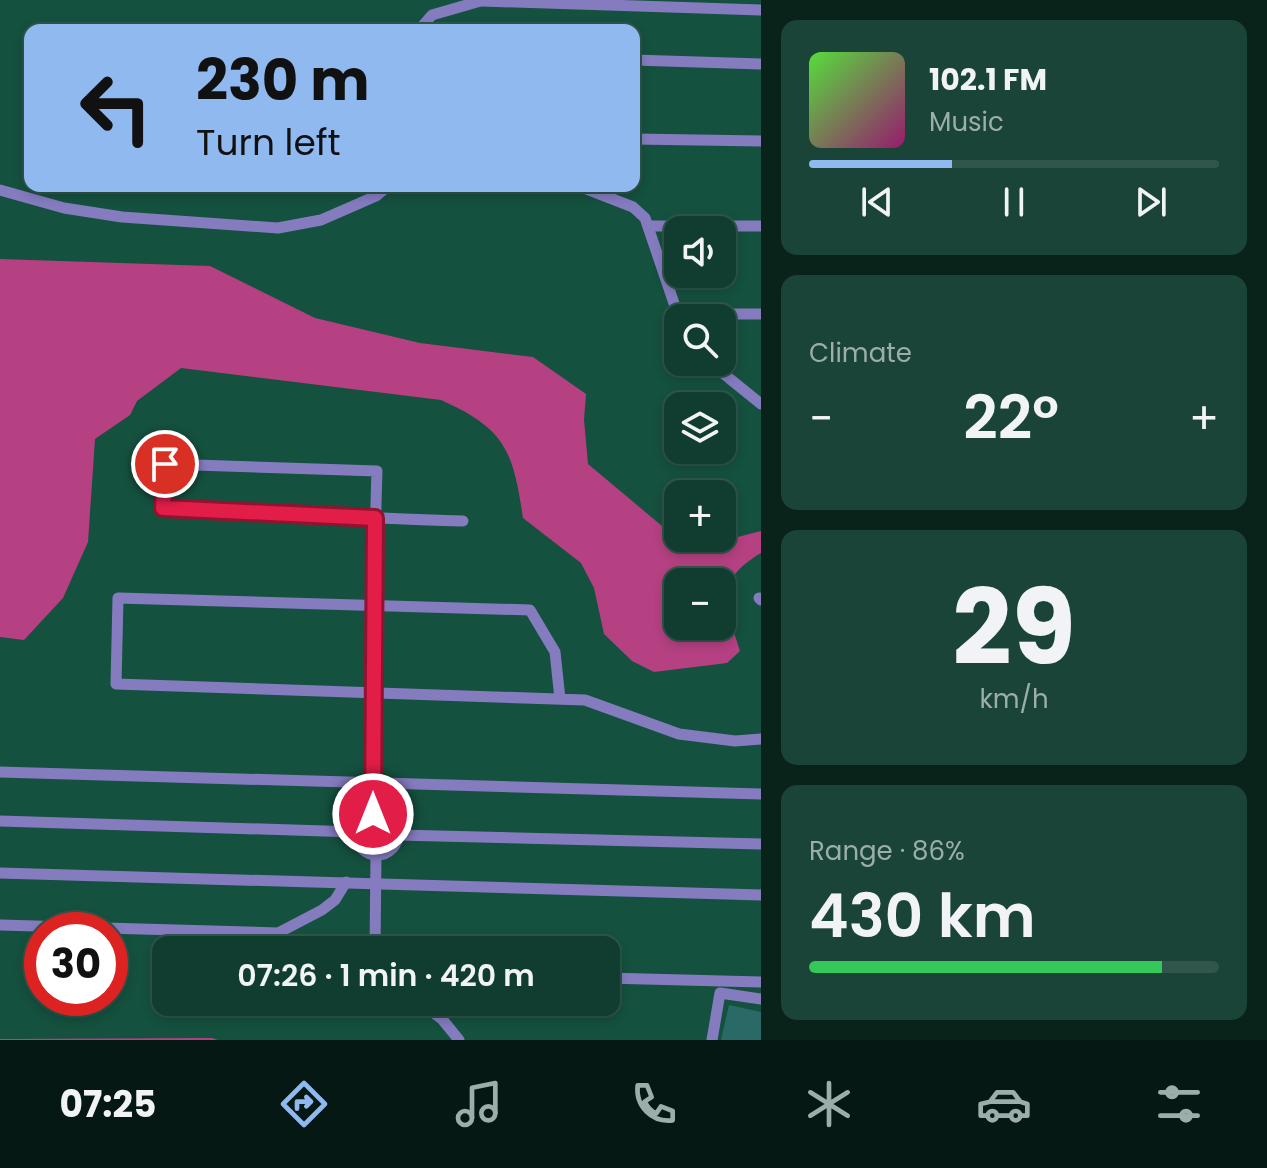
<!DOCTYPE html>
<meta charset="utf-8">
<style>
:root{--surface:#103d2f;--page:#194437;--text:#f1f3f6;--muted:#9caeaa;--line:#30564b;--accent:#90b9f0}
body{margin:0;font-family:Poppins,sans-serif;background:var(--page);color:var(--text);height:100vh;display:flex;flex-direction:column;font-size:30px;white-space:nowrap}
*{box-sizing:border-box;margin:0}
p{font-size:26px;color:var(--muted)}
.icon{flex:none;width:44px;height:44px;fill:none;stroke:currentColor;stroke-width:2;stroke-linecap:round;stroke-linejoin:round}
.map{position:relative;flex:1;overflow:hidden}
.drawer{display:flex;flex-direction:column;gap:20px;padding:20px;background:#09221a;width:506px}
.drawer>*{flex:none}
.guide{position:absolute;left:24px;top:24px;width:616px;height:168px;border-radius:16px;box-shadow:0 4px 12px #0003,0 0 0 2px var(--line);background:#90b9f0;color:#111;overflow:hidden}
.buttons{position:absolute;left:664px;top:216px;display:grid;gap:16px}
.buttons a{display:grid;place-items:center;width:72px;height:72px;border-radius:16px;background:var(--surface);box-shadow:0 4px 12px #0003,0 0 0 2px var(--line);font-size:40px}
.speed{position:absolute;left:24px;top:912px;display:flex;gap:16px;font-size:40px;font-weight:700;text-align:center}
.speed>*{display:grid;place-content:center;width:104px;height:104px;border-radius:50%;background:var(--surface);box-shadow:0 4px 12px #0003,0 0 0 2px var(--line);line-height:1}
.speed .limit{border:12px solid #d22;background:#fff;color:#111}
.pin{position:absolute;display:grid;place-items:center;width:68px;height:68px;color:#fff;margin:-34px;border:4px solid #fff;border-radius:50%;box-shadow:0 2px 8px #0007}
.me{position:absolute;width:88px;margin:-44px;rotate:0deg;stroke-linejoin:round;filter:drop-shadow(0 0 6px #0008)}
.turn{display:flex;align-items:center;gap:28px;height:168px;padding:0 40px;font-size:36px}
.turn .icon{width:104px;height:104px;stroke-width:2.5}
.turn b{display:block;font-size:56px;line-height:68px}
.big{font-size:60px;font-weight:600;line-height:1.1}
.drawer .widget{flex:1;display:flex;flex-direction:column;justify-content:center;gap:12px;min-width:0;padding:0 28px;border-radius:16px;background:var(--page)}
.drawer .dial{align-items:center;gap:0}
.dial b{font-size:104px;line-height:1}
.song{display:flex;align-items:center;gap:24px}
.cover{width:96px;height:96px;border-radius:12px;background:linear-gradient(135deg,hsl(110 70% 55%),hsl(320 70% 35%))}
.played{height:8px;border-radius:4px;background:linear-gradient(90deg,var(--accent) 35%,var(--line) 35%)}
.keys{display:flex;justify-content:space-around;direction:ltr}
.heat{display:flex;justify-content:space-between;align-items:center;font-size:44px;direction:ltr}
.charge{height:12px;border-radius:6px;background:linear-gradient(90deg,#34c759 86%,var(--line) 0)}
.trip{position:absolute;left:152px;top:936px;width:468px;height:80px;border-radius:16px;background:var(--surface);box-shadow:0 4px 12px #0003,0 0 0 2px var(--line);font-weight:600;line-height:80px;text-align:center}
.tab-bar{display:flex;height:128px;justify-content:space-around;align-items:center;background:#061813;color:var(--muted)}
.tab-bar .icon{width:56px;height:56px}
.tab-bar .on{color:var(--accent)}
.tab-bar b{font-size:36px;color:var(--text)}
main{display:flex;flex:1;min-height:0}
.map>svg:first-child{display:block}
</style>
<main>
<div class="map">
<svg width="761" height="1040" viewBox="0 0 761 1040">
<rect width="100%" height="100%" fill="#15513f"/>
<!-- forest -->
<g fill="#b54182" fill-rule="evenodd">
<path d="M 0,259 L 210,266 L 315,318 L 420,343 L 533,357 L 586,394 L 584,420 L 588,464 L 668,531 L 678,534 L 678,538 L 730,539 L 761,531 L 761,553 C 712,582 726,606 740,651 L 727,663 L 654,672 L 632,661 L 604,634 L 594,588 L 581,563 L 523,518 C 513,451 506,429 441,400 L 181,368 L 137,401 L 130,415 L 95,439 L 88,542 L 63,598 L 24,640 L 0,637 ZM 678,582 L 722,582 L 722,626 L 678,626 Z"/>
<polygon points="212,1038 218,1040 0,1040 0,1039"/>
</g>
<!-- building -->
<polygon fill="#2a6a66" points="729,1005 761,1012 761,1040 721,1040"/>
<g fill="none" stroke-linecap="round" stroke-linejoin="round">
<!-- minor -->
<g stroke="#857cc0" stroke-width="11">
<polyline points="482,1 761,10"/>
<polyline points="419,30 432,15 484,0"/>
<polyline points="634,60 761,64"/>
<polyline points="634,139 761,141"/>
<polyline points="579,186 633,207 645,218 679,318"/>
<polyline points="0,190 64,208 122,217 278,228 321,220 376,196 388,186"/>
<polyline points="649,226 761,226"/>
<polyline points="677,314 761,314"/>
<polyline points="709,362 761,404"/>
<polyline points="759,598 761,600"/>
<polyline points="560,699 555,652 530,610 118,598 116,684 585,700 679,734 735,741 761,739"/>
<polyline points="0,772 761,794"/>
<circle cx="377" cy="834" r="21"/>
<path d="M 373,814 C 374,699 373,585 377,471 L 165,464 L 163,508 C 263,513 363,518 463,521"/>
<polyline points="0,821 356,832"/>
<polyline points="398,835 761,844"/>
<polyline points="0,873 761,895"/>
<polyline points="0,925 278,933 322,910 335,900 346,882"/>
<polyline points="375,950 376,854"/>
<polyline points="606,978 761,982"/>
<polyline points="419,1002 442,1019 459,1040"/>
<polyline points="712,1040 720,993 761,999"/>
</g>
</g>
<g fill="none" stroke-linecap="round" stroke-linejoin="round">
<defs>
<polyline id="route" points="165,464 163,508 375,518 373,814"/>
</defs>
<!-- route casing -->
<use href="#route" stroke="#92132f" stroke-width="20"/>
<!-- route -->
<use href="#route" stroke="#e11d48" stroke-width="14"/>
</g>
</svg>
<div class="buttons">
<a><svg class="icon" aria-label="sound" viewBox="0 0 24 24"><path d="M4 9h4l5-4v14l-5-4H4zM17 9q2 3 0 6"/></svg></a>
<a><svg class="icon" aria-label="search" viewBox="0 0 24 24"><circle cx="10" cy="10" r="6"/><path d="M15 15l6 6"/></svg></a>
<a><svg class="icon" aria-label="layers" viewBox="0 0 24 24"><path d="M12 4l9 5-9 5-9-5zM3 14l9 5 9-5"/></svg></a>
<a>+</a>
<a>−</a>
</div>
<div class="speed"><div class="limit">30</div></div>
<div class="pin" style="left:165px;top:464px;background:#d93025"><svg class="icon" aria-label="arrive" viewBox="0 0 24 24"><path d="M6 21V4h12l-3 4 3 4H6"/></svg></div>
<svg class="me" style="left:373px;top:814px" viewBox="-20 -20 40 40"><circle r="17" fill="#e11d48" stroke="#fff" stroke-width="3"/><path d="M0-11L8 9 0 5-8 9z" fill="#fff"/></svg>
<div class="trip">07:26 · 1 min · 420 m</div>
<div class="guide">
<div class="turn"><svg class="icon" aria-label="left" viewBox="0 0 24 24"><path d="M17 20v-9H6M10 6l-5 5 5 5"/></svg><div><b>230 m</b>Turn left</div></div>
</div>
</div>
<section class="drawer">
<div class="widget">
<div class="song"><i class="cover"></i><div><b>102.1 FM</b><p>Music</p></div></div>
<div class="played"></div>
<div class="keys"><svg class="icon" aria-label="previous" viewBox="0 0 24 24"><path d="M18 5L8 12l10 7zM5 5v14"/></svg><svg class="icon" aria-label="pause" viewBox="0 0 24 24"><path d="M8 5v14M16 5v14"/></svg><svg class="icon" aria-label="next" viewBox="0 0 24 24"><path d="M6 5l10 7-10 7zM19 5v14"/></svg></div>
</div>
<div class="widget"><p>Climate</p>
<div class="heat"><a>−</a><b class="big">22°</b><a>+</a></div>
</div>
<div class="widget dial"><b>29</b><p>km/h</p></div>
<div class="widget"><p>Range · 86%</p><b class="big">430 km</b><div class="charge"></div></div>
</section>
</main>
<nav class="tab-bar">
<b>07:25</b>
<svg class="icon on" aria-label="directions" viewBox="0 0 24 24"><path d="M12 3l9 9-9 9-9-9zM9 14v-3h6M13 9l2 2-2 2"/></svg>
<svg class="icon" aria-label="music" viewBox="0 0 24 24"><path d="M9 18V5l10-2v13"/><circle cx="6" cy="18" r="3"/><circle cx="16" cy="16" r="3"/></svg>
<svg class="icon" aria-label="phone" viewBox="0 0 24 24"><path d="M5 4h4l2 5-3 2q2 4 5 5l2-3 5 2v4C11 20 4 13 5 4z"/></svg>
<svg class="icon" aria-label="climate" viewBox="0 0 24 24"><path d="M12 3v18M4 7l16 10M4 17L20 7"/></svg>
<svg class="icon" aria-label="car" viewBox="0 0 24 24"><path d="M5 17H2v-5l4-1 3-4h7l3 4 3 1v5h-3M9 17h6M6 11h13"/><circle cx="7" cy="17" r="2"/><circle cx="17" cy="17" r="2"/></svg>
<svg class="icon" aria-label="filters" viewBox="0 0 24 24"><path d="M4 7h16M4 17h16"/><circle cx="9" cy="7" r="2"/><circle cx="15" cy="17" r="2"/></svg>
</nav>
